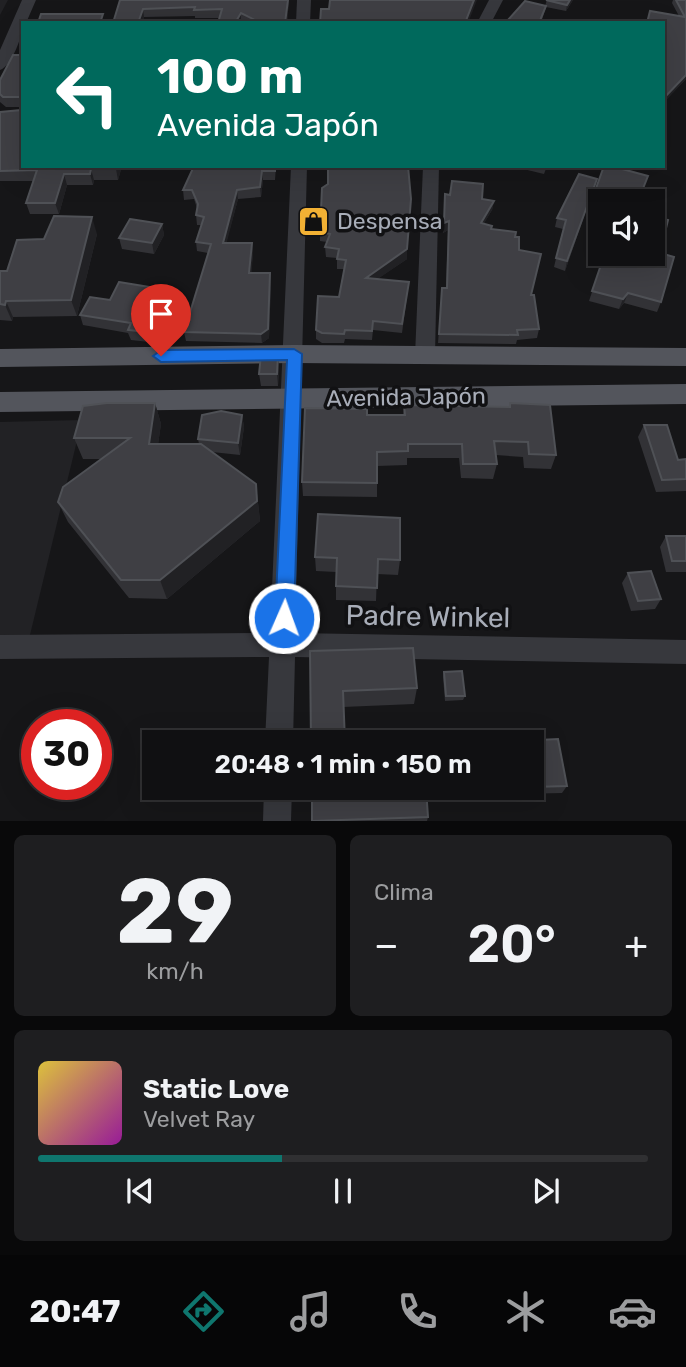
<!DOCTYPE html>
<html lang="es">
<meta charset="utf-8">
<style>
:root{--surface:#101012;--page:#1e1e20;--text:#f1f3f6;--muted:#9c9d9f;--line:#303032;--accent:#0f766e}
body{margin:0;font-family:Rubik,sans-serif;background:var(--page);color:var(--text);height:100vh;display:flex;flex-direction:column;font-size:26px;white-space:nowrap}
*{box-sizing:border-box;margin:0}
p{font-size:23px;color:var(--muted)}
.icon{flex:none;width:38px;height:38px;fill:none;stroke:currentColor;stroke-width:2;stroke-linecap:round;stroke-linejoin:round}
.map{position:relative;height:821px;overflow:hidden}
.panel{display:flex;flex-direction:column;gap:14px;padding:14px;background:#09090a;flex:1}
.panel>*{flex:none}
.banner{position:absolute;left:21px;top:21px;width:644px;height:147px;border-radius:0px;box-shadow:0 7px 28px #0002,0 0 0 2px var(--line);background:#00695c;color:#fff;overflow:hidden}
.buttons{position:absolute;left:588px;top:189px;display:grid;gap:14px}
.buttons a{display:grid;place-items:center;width:77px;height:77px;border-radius:0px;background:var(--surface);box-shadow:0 7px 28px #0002,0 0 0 2px var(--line);font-size:35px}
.speed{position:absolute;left:21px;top:709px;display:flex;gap:14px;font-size:35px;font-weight:700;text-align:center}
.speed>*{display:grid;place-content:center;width:91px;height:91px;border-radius:50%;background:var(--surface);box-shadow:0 7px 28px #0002,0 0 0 2px var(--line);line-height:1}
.speed .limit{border:10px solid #d22;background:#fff;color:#111}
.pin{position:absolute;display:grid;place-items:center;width:60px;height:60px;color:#fff;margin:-72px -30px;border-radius:50% 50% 50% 0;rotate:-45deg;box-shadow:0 0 7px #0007}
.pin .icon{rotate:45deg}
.me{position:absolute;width:77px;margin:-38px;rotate:2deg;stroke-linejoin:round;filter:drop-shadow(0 0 5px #0008)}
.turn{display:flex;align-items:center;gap:24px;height:147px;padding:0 21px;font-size:32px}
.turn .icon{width:91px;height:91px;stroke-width:2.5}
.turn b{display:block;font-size:49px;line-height:60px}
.big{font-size:52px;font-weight:600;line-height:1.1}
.panel .card{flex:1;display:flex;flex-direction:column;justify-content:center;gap:10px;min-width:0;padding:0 24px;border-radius:10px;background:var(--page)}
.panel .dial{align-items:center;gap:0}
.dial b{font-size:91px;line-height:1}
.song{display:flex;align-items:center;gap:21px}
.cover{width:84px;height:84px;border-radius:10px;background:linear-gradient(135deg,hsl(50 70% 55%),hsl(300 70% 35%))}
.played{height:7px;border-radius:4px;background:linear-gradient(90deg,var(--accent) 40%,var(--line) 40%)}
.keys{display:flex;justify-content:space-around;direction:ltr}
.heat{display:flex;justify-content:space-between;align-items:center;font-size:38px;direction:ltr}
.panel .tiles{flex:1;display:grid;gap:14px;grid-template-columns:1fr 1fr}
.card:last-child{grid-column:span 2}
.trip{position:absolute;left:142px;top:730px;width:402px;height:70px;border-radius:0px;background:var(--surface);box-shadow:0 7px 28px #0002,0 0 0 2px var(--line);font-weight:600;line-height:70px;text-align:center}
.menu{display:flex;height:112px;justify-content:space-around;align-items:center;background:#060607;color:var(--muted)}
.menu .icon{width:49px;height:49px}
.menu .on{color:var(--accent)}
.menu b{font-size:32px;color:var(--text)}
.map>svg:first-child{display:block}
</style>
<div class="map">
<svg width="686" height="821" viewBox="0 0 686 821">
<rect width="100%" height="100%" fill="#161618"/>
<!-- built -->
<polygon fill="#222225" points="82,420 29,639 0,639 0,422"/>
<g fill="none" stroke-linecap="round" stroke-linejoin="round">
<!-- minor -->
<g fill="#37383d" fill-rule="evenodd">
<path d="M 22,0 L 36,0 L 26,23 L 23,23 C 23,35 12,66 0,70 L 0,50 Z"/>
<polygon points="297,0 311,0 310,23 296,23"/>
<polygon points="489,0 503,0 491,23 477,23"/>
<polygon points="291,166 307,166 295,633 686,640 686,664 295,657 293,742 265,742 269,657 0,659 0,635 270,633"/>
<polygon points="423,166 439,166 435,356 432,361 425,363 418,361 415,356"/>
<polygon points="264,788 292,788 291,821 263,821"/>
</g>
<!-- major -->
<g fill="#53555c" fill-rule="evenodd">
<polygon points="294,345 686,348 686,366 294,363 0,367 0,349"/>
<polygon points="686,384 686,404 0,412 0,392"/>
</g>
</g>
<!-- wall -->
<g fill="#323236">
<polygon points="120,0 289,0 287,23 245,23 242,21 241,23 218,23 219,18 195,18 195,16 144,17 142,23 113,23"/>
<polygon points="547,0 573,0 566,11 546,7 541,23 506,23 507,21 545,6"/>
<polygon points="673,0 686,0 686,79 663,103 663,23 679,16 672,3"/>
<polygon points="23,55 23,166 122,166 118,180 94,180 93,185 67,185 59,214 30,214 26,203 34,181 0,181 0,112 21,110 21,107 6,107 0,102 0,80"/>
<polygon points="276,166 275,180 263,180 261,197 238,199 226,243 252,243 253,253 251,273 271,282 269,338 262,343 186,341 184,332 208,253 197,251 196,242 201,225 197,225 196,215 197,208 194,199 184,200 183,190"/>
<polygon points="519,166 547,166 544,174 519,168"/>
<polygon points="597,179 565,271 554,267 563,229 555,227 557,218"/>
<polygon points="328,184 407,259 377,279 409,282 402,333 373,330 372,340 345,339 344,343 322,343 316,339 316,330 339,297 344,269 337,269 337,258 326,257 325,247 327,242 320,241 320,232"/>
<polygon points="595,191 639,201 600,201 600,205 592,203"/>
<polygon points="445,194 494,201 492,210 484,223 491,229 515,237 539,329 537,338 517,340 516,344 438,343 442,288 446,288 448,230 443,233"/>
<polygon points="162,224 164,235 154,254 122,249 119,238"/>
<polygon points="97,234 77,316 13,317 12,321 0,320 0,271 7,271 44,239"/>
<polygon points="660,253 661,302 657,312 624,303 619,309 589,301 604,256 627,259"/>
<polygon points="164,299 149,342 131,340 128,333 83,325 80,315 110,300"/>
<polygon points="279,367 278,386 261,386 259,374"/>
<polygon points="155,403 161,424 158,444 199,444 198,439 242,415 244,427 240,455 212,452 256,484 260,521 167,599 129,598 68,522 58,502 102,459 83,459 74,438"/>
<polygon points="510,403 556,455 551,469 524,468 523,457 496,455 497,464 493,479 461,478 459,458 407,458 407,465 377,466 377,497 303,496 302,482 367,415 403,415 404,405 509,407"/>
<polygon points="644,425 678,460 686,459 686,491 656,492 638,437"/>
<polygon points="666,536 686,536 686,572 666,572 660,547"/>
<polygon points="315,557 400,560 398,575 377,574 376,601 336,600 336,572 316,571"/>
<polygon points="628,573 661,599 655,609 631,611 622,583"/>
<polygon points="310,651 417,688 414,704 343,707"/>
<polygon points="444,672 465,696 463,700 445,701 443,677"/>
<polygon points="558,739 567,786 562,793 521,794 520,788 532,788 532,742 518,742 518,741"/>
<polygon points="428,817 427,821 312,821"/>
</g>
<!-- shaded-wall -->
<g fill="#212124">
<polygon points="0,0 8,0 0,15"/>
<polygon points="288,0 289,0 287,23 285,23"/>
<polygon points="474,0 477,0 468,23 465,23"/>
<polygon points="570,0 573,0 566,11 567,5"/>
<polygon points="143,9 144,17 142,23 138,23"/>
<polygon points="241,13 241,23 235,23"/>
<polygon points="686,75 686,79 663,103 663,99"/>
<polygon points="117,166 122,166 118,180 116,169"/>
<polygon points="91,169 94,180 93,185 90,174"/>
<polygon points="262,171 263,180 261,197 260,187"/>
<polygon points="64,174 67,185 59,214 55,203"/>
<polygon points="597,179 594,188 565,271 567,261"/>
<polygon points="237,190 238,199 224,253 223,243"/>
<polygon points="494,201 492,210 479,232 481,223"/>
<polygon points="92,217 97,234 77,316 71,300"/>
<polygon points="449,221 448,230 443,233 444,223"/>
<polygon points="162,224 164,235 154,254 152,243"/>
<polygon points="252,243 253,253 251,282 249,273"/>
<polygon points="407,249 407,259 366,287 366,278"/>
<polygon points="270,273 271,282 269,338 262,343 261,334"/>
<polygon points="162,289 164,299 149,342 146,332"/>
<polygon points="628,293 624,303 619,309 623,299"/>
<polygon points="6,301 13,317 12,321 5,305"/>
<polygon points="278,355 279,367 278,386 277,374"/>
<polygon points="155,403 161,424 155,465 149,444"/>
<polygon points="242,415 244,427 240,455 238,443"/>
<polygon points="256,484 260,521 167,599 160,580"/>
</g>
<!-- building -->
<g fill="#3f3f44" stroke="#4f5156" stroke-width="2">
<polygon points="120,0 288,0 285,23 261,23 241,13 235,23 218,23 222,9 194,10 195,7 143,9 138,23 113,23"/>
<polygon points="330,0 474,0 465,23 320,23 321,9 329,9"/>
<polygon points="546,0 570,0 567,5"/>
<polygon points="676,0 686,0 686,75 663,99 663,23 647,23 650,11 685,17"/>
<polygon points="525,1 546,6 539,23 514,23 507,21"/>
<polygon points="41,14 103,14 100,23 38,23"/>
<polygon points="13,55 23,55 23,166 117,166 116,169 91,169 90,174 64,174 55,203 26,203 37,170 0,171 0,112 21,110 21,97 3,97 0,94 0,80"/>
<polygon points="194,166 275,166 275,171 262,171 260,187 237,190 223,243 252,243 249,273 270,273 268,329 261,334 184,332 211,244 196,242 204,217 196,215 198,204 192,190 183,190"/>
<polygon points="328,166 408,166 411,199 407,249 366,278 409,282 402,324 373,321 372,331 345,330 344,334 322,333 316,330 318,296 339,297 346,260 337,259 339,249 325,247 330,234 320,232 322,188 328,184"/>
<polygon points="604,166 611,166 648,176 638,201 634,201 595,191"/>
<polygon points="579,174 597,179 567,261 556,258 566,220 557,218"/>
<polygon points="452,181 483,184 482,199 494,201 481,223 492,226 491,229 516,232 515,237 519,237 519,250 541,254 531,295 534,295 539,329 517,330 518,335 439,334 442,288 447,288 449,221 444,223 445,194 450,195"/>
<polygon points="54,216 92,217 71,300 6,301 5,305 0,304 0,271 7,271 17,240 44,239"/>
<polygon points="653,217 668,220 660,253 674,257 661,302 628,293 623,299 592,291 604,256 608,254 627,259 629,254 639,257 640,254 653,254"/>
<polygon points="130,219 162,224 152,243 119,238"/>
<polygon points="119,282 162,289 146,332 128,330 131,323 80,315 90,297 110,300"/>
<polygon points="261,355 278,355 277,374 259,374"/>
<polygon points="107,403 155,403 149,444 201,444 256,484 257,501 160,580 121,580 58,502 63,487 130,438 74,438 83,406"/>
<polygon points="510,403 550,405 556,455 529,454 528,442 494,441 497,464 463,464 462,444 408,444 408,451 377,452 377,483 302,482 305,408 367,409 367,415 405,415 404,405 510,407"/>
<polygon points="221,411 242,415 238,443 198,439 202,415"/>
<polygon points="644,425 667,425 678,460 686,459 686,479 662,480"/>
<polygon points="318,514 400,518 400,560 378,559 377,588 336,586 337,558 315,557"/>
<polygon points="666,536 686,536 686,561 672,561"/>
<polygon points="651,571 661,599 638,601 628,573"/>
<polygon points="413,648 417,688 343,691 345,742 311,742 310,651"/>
<polygon points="462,671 465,696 446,696 444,672"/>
<polygon points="558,739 567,786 532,787 532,742 518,742 518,741"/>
<polygon points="312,788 426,788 428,817 312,821"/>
</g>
<!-- route -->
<polygon fill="#1a73e8" stroke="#114b97" stroke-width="2" points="294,349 302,354 294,618 291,624 284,626 277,624 275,618 287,360 161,362 153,356 161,350"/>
<!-- icons -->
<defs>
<symbol id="shop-square" viewBox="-11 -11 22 22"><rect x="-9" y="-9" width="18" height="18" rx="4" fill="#f2b134" stroke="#111113"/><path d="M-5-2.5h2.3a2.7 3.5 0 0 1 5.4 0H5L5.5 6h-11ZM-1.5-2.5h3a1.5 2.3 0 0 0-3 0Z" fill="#111"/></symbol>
</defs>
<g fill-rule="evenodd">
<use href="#shop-square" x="296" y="204" width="35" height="35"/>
</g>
<g text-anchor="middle" stroke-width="7" stroke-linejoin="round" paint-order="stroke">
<!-- poi labels -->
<g font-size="23" fill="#a8adb8" stroke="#111113" text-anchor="start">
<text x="337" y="229">Despensa</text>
</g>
<!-- street labels -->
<g font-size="23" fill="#a8adb8" stroke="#111113">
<text transform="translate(406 397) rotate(-1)" y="8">Avenida Japón</text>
</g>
<!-- near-street labels -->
<g font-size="28" fill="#a8adb8" stroke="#111113">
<text transform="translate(428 616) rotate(1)" y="10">Padre Winkel</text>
</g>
</g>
</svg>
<div class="buttons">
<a><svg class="icon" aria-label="sound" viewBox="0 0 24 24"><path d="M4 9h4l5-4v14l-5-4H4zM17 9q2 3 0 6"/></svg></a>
</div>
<div class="speed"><div class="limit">30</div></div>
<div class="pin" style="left:161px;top:356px;background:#d93025"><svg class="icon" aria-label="arrive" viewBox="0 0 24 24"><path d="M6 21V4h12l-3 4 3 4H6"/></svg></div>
<svg class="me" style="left:284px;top:618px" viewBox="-20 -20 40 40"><circle r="17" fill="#1a73e8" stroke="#fff" stroke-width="3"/><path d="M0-11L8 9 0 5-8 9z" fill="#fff"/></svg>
<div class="trip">20:48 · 1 min · 150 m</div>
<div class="banner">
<div class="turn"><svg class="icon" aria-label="left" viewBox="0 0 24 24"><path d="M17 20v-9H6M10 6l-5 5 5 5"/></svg><div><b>100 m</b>Avenida Japón</div></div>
</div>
</div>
<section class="panel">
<div class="tiles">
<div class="card dial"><b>29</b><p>km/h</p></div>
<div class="card"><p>Clima</p>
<div class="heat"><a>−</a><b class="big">20°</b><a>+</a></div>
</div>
<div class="card">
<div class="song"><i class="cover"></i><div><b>Static Love</b><p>Velvet Ray</p></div></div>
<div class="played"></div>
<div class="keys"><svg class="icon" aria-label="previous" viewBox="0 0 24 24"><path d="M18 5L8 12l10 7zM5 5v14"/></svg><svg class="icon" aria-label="pause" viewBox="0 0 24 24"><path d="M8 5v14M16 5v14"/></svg><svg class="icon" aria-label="next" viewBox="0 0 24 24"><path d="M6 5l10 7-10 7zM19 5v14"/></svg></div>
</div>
</div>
</section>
<nav class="menu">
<b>20:47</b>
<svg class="icon on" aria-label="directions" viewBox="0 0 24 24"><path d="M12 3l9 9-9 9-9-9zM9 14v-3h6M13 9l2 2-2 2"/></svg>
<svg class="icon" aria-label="music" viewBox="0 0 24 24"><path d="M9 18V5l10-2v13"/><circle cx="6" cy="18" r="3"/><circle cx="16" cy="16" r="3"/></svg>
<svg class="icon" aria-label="phone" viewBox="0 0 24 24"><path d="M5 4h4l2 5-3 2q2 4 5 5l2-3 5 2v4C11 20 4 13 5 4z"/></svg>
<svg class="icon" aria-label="climate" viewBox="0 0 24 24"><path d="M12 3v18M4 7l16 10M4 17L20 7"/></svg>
<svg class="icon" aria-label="car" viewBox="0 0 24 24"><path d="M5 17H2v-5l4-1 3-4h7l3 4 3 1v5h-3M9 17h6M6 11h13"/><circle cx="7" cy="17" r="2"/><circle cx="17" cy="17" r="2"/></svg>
</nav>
